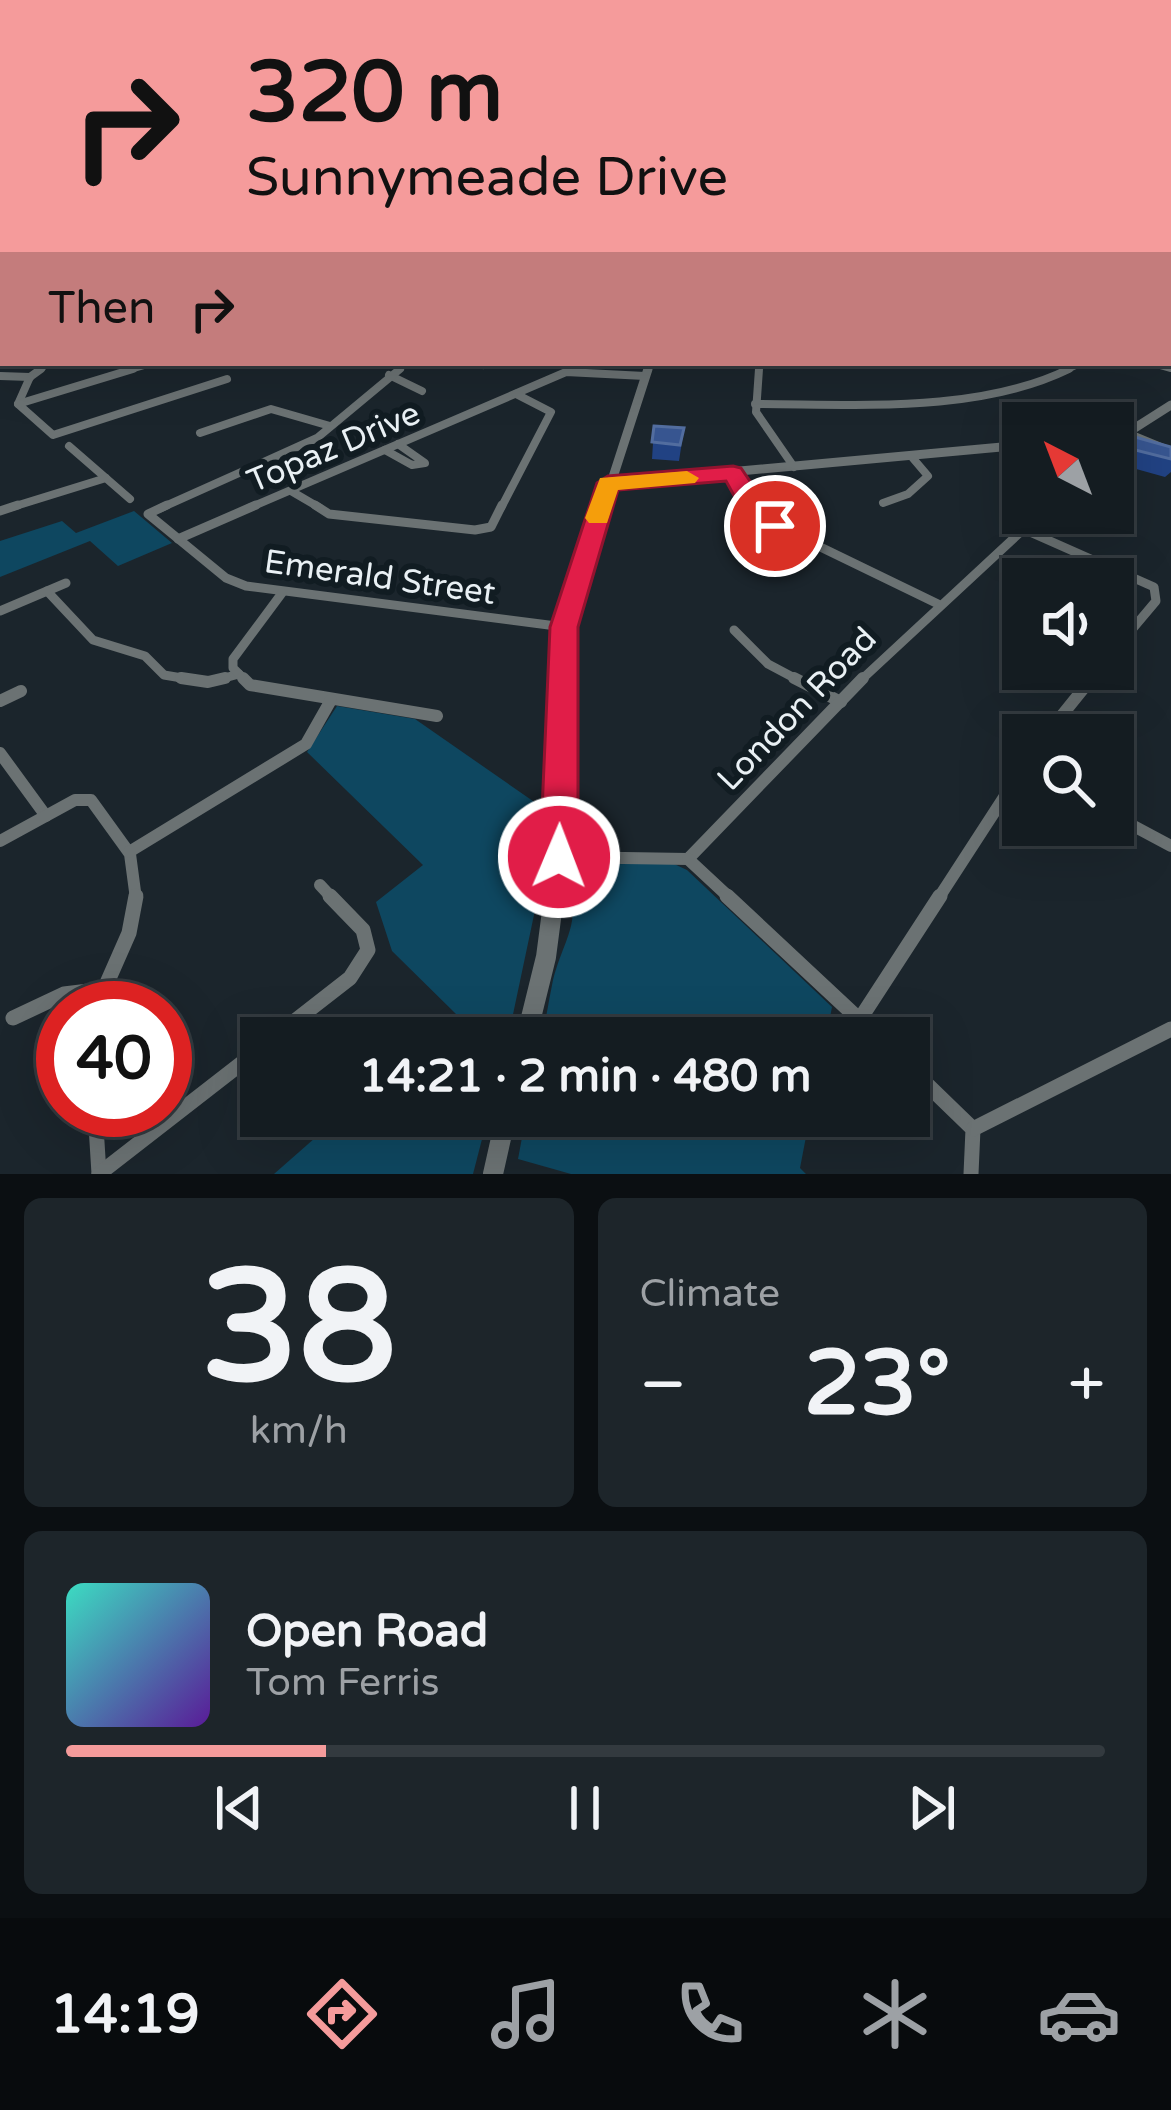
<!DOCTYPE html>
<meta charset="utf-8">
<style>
:root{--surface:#141c21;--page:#1d252a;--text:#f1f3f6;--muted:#9da1a5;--line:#333a3f;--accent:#f59b9b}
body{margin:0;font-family:"Varela Round",sans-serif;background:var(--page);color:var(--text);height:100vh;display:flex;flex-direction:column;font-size:45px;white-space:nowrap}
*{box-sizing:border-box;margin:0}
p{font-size:39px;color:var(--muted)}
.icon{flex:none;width:66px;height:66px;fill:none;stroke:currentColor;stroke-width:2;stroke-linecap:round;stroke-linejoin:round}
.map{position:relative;height:1174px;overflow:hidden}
.details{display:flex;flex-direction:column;gap:24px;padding:24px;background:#0b0f12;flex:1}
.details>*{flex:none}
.hud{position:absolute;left:0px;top:0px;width:1173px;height:366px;box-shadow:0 12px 48px #0002,0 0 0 3px var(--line);background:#f59b9b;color:#111;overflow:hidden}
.needle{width:78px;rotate:318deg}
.fabs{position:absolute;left:1002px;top:402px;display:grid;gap:24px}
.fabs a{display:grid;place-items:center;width:132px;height:132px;border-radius:0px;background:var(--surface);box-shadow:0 12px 48px #0002,0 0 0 3px var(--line);font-size:60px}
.speed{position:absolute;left:36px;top:981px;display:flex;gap:24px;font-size:60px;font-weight:700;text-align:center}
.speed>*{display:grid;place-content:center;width:156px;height:156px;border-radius:50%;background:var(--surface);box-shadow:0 12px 48px #0002,0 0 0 3px var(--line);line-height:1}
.speed .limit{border:18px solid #d22;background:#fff;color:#111}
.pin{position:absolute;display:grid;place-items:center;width:102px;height:102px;color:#fff;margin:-51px;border:6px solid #fff;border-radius:50%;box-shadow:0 3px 12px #0007}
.me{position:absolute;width:132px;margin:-66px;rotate:1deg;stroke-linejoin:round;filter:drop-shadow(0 0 9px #0008)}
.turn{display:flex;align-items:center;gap:42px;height:252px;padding:0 48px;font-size:54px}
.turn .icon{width:156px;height:156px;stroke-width:2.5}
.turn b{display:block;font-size:84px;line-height:102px}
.then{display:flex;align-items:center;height:114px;padding:0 48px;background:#0003;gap:24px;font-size:45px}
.big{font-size:90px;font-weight:700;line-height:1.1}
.details .card{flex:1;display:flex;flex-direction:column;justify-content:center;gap:18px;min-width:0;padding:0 42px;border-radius:18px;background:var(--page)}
.details .dial{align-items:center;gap:0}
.dial b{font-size:156px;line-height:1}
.song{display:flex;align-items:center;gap:36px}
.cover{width:144px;height:144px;border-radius:18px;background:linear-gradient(135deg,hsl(170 70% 55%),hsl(270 70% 35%))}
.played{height:12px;border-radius:6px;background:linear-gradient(90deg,var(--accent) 25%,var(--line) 25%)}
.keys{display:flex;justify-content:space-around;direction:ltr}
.heat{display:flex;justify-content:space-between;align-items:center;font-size:66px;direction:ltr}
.details .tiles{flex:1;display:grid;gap:24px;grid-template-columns:1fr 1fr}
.card:last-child{grid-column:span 2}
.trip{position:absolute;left:240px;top:1017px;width:690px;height:120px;border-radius:0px;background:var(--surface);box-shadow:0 12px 48px #0002,0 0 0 3px var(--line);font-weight:700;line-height:120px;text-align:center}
.dock{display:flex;height:192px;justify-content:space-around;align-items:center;background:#080b0d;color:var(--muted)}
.dock .icon{width:84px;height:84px}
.dock .on{color:var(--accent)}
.dock b{font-size:54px;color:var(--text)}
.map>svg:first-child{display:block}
</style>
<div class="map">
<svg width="1171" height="1174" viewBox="0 0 1171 1174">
<rect width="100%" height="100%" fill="#1b252c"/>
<!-- green -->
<g fill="#0e4760">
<polygon points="134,511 172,543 118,566 90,541 0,577 0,541 62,521 76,533"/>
<polygon points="337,706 415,719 543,808 538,896 508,1038 429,1038 456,1014 392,951 376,902 423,865 307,752"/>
<path d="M 672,863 L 687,870 L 832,1007 L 826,1038 L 542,1038 C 546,1019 549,999 553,980 C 564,937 582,925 568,876 L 579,865 Z"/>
<polygon points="340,1116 488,1116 473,1174 274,1174"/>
<polygon points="526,1116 810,1116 800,1168 806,1174 571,1174 518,1159"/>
</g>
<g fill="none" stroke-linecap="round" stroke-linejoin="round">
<!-- minor-far4 -->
<g stroke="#6b7273" stroke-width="6">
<polyline points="477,363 483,366"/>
<polyline points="1150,363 1171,369"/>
<polyline points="37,372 49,363"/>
<polyline points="123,372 154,363"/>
<polyline points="396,372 407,363"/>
<polyline points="566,372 570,372"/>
<polyline points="758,372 759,363"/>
<polyline points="1063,372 1082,363"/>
</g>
<!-- minor-far3 -->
<g stroke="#6b7273" stroke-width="8">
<polyline points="41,369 30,377 18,404 53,435 227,379"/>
<polyline points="759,369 756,412 794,467"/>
<polyline points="389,375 422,391"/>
<polyline points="0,376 30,377"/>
<polyline points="18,404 133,369"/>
<path d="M 755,404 C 855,404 977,414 1069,369"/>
<polyline points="200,433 271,409 330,426"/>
<polyline points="1127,433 1171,451"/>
<polyline points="69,446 130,499"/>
<polyline points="385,450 412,465 425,463 398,444"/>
<polyline points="733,473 754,508"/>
<polyline points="291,491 320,508"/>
<polyline points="883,503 908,494 928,476 911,456"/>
<polyline points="9,508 106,478"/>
<polyline points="161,508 317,438 400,369"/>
<polyline points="249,508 566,372 645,376"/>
<polyline points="501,508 551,412 516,394"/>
</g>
<!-- minor-far2 -->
<g stroke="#6b7273" stroke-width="9">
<polyline points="167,505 148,514 226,578 246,586 564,627"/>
<polyline points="315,505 329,514 475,530 491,527 502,505"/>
<polyline points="752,505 775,525 938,604"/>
<polyline points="0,511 18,505"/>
<polyline points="1023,529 1154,587 1156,601 1113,652"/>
<polyline points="178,539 256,505"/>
<polyline points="47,591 93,640 145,656 164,675 200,681"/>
<polyline points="0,611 66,583"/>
<polyline points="734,630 768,664 800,681"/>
<polyline points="213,681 239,674"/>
<polyline points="246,681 233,668 233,659 282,593"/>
<polyline points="860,681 1041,513"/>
<polyline points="1090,681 1099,669"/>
</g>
<!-- minor-far1 -->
<g stroke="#6b7273" stroke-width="12">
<polyline points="181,678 208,682 225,678"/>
<polyline points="243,678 250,685 437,716"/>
<polyline points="794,678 841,702"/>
<polyline points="0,701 21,691"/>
<polyline points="1046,735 1092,678"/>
<polyline points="0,753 46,816"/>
<polyline points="1113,815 1171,846"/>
<polyline points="0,841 75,800 91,800 130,854 136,899"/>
<polyline points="129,852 306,744 331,700"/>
<polyline points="559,857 688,859 863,678"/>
<polyline points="688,859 731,899"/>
<polyline points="320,885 333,899"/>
<polyline points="938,899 1023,768"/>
</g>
<!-- minor -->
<g stroke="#6b7273" stroke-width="15">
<polyline points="727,896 879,1038"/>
<polyline points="96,1008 129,933 136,896"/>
<polyline points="13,1018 64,994 105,989"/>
<polyline points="860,1019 940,896"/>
<polyline points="273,1038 350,978 368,950 363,930 330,896"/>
<polyline points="909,1067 973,1129 971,1174"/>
<polyline points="95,1110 99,1174"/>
<polyline points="973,1129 1171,1029"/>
<polyline points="99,1174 261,1048"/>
</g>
<!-- tertiary-far4 -->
<polyline stroke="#6b7273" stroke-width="8" points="647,372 650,363"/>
<!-- tertiary-far3 -->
<g stroke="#6b7273" stroke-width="9">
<polyline points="1113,435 1127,433 1171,405"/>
<polyline points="609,483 1023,445"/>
<polyline points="603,508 648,369"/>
</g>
<!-- tertiary-far2 -->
<polyline stroke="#6b7273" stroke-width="12" points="563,681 564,627 604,505"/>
<!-- tertiary-far1 -->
<polyline stroke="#6b7273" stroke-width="15" points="554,899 559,857 563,678"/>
<!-- tertiary -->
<g stroke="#6b7273" stroke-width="20">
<polyline points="526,1038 546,957 554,896"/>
<polyline points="493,1174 506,1116"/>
</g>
</g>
<!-- wall -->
<g fill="#214283">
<polygon points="654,426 684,428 679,461 652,459"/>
<polygon points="1128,443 1171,447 1171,472 1165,477 1129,467 1122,460"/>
</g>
<!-- building -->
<g fill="#375590" stroke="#526d9f" stroke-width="3">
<polygon points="654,426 684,428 680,445 652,442"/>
<polygon points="1135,437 1171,447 1171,459 1135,450 1128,443"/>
</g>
<!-- sky -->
<linearGradient id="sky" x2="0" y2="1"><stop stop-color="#0f1418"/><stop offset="0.52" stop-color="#394656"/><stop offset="1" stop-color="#394656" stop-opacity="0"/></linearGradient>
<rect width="1171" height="343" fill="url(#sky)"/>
<!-- route -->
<path fill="#e11d48" stroke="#92132f" stroke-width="3" d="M 733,466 L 741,468 C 759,495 767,503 787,526 L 784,531 C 753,537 739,504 726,481 L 618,490 L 578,627 L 578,857 L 572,868 L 559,873 L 546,868 L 540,857 L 550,627 L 597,483 L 608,476 Z"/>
<!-- slow -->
<polygon fill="#f59e0b" points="687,471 699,478 695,483 618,490 607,523 589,523 585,518 600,478"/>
<g text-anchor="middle" stroke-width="12" stroke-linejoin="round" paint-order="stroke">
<!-- street labels -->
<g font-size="33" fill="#e9f0f4" stroke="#111c22">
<text transform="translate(333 446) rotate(-23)" y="12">Topaz Drive</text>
<text transform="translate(380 576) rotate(8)" y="12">Emerald Street</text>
<text transform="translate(796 708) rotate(-46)" y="12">London Road</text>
</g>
</g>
</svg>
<div class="fabs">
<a><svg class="needle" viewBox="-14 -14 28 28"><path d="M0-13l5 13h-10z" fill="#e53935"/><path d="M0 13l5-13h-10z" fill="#9da1a5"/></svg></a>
<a><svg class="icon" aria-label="sound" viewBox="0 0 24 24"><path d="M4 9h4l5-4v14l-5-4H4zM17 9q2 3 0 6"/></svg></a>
<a><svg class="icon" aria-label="search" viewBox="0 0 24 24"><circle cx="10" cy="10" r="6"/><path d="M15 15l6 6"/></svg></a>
</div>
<div class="speed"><div class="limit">40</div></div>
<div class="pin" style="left:775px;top:526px;background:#d93025"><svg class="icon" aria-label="arrive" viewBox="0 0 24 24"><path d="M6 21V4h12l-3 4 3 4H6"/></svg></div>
<svg class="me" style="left:559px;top:857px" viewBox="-20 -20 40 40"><circle r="17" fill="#e11d48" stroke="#fff" stroke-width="3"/><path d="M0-11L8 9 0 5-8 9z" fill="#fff"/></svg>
<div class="trip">14:21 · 2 min · 480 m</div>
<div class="hud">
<div class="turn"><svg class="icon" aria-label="right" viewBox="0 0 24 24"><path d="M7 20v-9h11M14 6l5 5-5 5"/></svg><div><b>320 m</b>Sunnymeade Drive</div></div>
<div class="then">Then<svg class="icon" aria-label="right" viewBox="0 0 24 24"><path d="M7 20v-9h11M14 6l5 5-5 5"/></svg></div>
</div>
</div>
<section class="details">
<div class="tiles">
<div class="card dial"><b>38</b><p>km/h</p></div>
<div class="card"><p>Climate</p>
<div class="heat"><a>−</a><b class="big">23°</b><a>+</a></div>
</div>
<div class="card">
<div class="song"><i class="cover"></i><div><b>Open Road</b><p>Tom Ferris</p></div></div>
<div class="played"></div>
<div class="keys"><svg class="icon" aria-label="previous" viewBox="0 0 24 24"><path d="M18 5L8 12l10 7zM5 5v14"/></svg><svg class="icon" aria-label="pause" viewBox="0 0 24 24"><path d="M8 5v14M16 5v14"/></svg><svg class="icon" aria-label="next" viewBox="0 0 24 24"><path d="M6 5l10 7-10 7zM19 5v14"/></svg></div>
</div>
</div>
</section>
<nav class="dock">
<b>14:19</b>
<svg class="icon on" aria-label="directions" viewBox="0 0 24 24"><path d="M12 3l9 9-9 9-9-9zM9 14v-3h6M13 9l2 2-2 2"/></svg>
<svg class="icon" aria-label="music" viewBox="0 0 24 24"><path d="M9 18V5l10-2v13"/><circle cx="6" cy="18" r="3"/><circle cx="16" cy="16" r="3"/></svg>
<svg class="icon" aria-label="phone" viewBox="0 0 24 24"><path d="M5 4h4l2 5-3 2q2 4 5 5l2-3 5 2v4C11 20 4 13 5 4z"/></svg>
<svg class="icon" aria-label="climate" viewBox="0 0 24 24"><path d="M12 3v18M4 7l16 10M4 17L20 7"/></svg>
<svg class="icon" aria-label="car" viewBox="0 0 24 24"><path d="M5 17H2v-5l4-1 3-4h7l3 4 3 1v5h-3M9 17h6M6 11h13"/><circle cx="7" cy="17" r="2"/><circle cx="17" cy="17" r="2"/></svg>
</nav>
